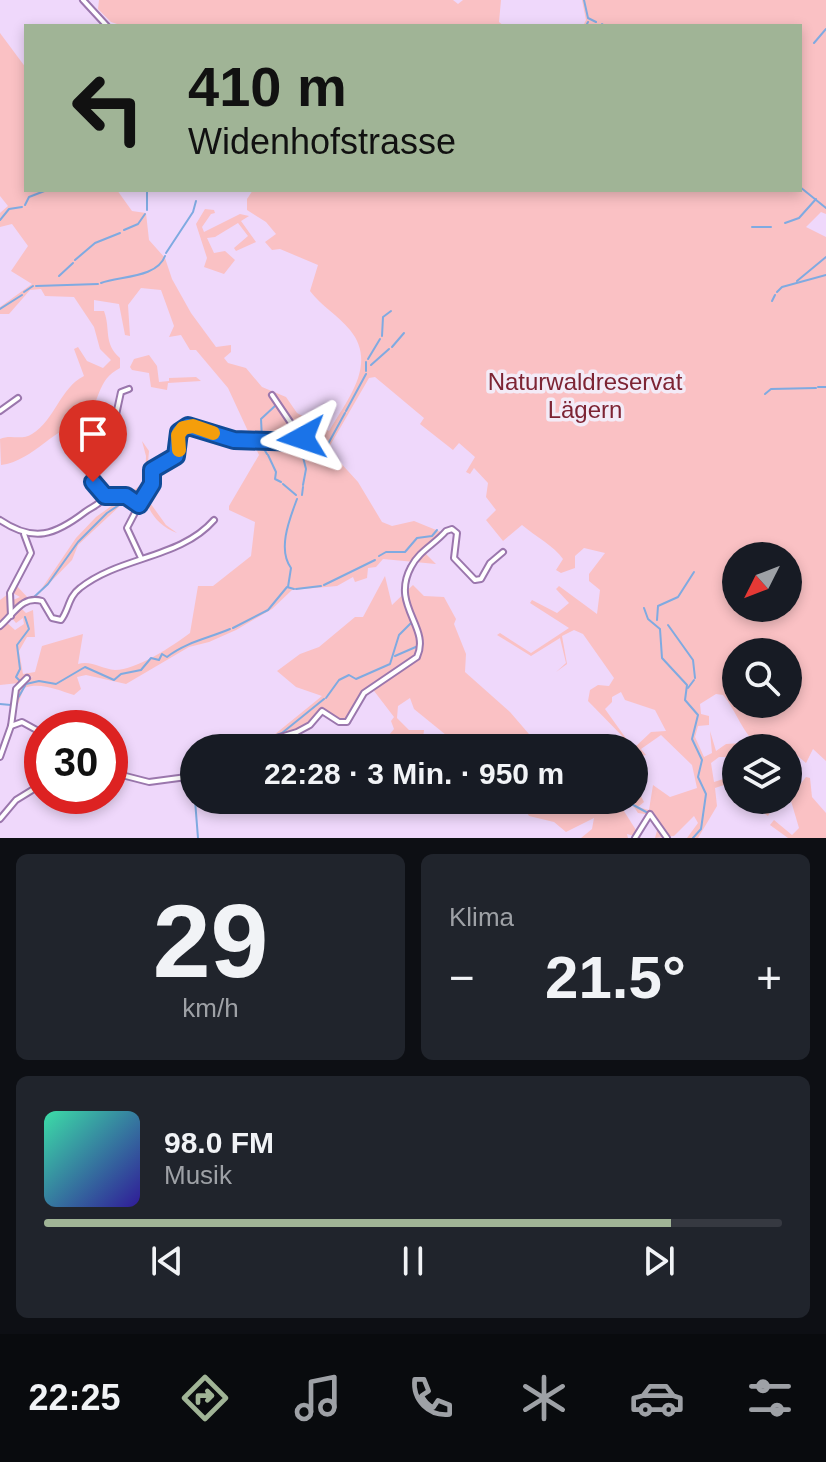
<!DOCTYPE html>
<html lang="de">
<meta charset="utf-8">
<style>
:root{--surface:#171b24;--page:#20242c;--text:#f1f3f6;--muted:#9ea1a6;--line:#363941;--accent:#a0b496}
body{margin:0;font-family:Arial,sans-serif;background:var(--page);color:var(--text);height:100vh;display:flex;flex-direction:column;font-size:30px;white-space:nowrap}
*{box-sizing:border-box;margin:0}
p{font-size:26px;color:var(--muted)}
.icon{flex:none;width:44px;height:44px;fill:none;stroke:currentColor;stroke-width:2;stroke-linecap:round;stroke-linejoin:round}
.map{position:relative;height:838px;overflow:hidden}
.sheet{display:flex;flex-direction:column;gap:16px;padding:16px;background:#0d0f14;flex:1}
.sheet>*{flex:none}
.banner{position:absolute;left:24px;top:24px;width:778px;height:168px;border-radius:0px;box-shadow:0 4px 12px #0003;background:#a0b496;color:#111;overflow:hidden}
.needle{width:52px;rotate:228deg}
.buttons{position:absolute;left:722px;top:542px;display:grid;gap:16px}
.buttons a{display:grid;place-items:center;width:80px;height:80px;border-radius:50%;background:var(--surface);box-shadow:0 4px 12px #0003;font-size:40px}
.speed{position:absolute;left:24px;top:710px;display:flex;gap:16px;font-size:40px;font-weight:700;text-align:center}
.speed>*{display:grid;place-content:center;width:104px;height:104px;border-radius:50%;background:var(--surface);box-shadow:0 4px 12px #0003;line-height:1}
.speed .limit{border:12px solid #d22;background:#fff;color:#111}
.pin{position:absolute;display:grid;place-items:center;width:68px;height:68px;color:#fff;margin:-82px -34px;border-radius:50% 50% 50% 0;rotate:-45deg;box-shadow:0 0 8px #0007}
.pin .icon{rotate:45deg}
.me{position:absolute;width:88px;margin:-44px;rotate:265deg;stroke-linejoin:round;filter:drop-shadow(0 0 6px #0008)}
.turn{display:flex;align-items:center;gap:28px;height:168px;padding:0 32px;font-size:36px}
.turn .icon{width:104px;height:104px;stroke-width:2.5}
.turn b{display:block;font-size:56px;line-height:68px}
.big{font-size:60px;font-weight:700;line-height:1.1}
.sheet .card{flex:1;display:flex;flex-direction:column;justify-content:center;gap:12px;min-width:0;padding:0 28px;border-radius:12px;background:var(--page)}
.sheet .dial{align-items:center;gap:0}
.dial b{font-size:104px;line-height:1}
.song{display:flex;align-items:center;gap:24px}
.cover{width:96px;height:96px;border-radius:12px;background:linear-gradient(135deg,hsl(160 70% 55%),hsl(250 70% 35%))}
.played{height:8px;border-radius:4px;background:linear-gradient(90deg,var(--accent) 85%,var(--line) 85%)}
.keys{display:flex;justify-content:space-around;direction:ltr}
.heat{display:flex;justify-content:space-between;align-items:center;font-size:44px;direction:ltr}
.sheet .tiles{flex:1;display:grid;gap:16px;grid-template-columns:1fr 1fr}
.card:last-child{grid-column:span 2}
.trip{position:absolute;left:180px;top:734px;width:468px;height:80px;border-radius:40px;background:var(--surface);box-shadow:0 4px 12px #0003;font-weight:700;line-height:80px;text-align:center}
.tab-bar{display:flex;height:128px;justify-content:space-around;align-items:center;background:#090b0e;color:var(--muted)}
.tab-bar .icon{width:56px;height:56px}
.tab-bar .current{color:var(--accent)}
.tab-bar b{font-size:36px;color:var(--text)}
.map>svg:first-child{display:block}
</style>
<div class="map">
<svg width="826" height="838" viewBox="0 0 826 838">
<rect width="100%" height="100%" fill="#efd8fb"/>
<!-- green -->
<g fill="#fac1c4" fill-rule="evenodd">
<polygon points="99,0 453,0 458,4 463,0 501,0 499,22 504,26 123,26 111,22 98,9"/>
<path d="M 582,0 L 826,0 L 826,214 L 821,212 L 806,227 L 826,237 L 826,761 L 813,749 L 806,763 L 788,748 L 761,748 C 741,732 738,713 723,695 L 716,694 L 700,704 L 701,714 L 709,716 L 709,725 L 698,726 L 695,737 L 704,757 L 712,753 L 710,731 L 716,751 L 726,744 L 742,743 L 745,748 L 736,748 L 736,757 L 719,757 L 711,763 L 714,782 L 736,775 L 736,781 L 715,788 L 717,806 L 698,838 L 687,838 L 698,823 L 694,816 L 674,836 L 655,838 L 658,827 L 653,815 L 638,813 L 630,801 L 622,808 L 641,838 L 627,834 L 628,838 L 581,838 L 592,829 L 594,818 L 566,832 L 554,822 L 529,816 L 520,800 L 568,800 L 570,805 L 576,800 L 634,800 L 634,783 L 644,802 L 638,807 L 649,810 L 653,785 L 670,797 L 697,788 L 692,765 L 661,735 L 641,749 L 646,755 L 641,756 L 634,748 L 651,732 L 666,731 L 655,710 L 625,700 L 621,692 L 612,697 L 612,702 L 605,709 L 630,744 L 588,701 L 590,690 L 598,685 L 609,686 L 614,678 L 583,634 L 574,630 L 562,636 L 567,664 L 556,672 L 566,663 L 560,638 L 531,656 L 497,635 L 500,633 L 531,653 L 569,628 L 530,603 L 532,600 L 557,613 L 569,603 L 556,589 L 559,586 L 597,614 L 600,590 L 589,581 L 589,574 L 605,553 L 584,548 L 575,556 L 575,568 L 561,573 L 556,570 L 563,559 C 554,546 535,536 522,525 L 503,541 L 486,520 L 496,510 L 486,497 L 488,483 L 474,468 L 470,474 L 466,472 L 475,457 L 459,443 L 453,450 L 420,424 L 424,418 L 375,377 L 369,378 L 328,449 L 358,482 L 382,522 L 392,526 L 414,521 L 441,532 L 425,553 L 436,564 L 383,559 L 376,567 L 368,568 L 367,578 L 355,582 L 353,577 L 337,586 L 292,590 L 272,609 L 236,630 L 209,642 L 189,647 L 126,684 L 86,675 L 77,677 L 81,689 L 74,695 C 57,690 41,682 24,688 L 18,704 L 14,703 L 17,691 L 33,676 L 19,683 L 0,685 L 0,600 L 8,594 L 11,601 L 20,597 L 11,592 L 16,585 L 29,599 L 5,621 L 15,630 L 24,624 L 23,618 L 16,623 L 11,617 L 21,608 L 26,613 L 33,610 L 35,637 L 27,637 L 19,651 L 23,674 L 35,672 L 42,646 L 83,634 L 78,664 C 91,660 102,669 115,670 C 136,670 173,646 190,633 L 198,586 L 213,586 L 251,556 L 255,522 L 229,510 L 229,506 L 259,455 L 228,388 L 196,350 L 190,350 L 181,335 L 169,337 L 174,326 L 161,290 L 141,288 L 128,305 L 130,336 L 125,335 L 119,304 L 94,300 L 94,311 L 104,311 C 111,330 103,343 120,358 L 120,368 C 96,380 100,403 85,423 C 55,425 34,461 1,465 L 0,439 C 11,434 21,441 32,434 C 55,420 60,388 84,376 L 74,349 L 78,347 L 87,361 L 103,368 L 111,360 L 100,349 L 94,327 L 74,297 L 45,296 L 41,289 L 30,290 L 9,314 L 0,314 L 0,307 L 32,284 L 11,271 L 28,246 L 12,224 L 0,227 L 0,213 L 8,206 L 0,196 L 0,33 L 26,68 L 26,190 L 117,190 L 132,211 L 146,213 L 149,240 L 165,258 L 172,279 L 191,313 L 216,347 L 231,345 L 231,352 L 224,358 L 228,363 L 246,368 L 262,387 L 286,397 L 297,413 L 329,431 C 347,400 378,364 350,330 C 338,315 321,306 310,291 L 318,265 L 280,249 L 272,250 L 265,242 L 276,234 L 266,222 L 247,210 L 247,199 L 253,190 L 800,190 L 800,26 L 583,26 L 586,20 ZM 736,556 L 788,556 L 788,608 L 736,608 ZM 736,652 L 788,652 L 788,704 L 736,704 Z"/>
<polygon points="205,209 214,210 215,213 211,214 202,227 204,232 240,214 249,216 241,221 256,242 236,251 234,248 248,236 238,223 215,237 207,238 214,253 225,251 235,260 224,274 204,267 207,258 196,224"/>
<polygon points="149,355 157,366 159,382 169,381 169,378 196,377 201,381 168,383 167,390 151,387 149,373 132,370 130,367 134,359"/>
<path d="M 142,441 L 149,451 L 147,474 L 155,484 L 148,500 L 166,525 L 177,533 C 158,526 146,510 144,490 L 123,503 L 78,545 L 72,560 L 36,597 L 76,538 L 96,517 L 145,482 L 146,456 Z"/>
<polygon points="385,576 392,605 413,585 424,596 444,597 456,619 454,624 466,654 465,672 510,712 541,748 462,748 414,709 410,698 398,706 397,718 409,730 424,730 422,748 378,748 394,729 391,721 394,717 371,687 360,693 346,721 339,722 320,712 315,715 310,730 269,739 322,696 296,687 277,671 300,654 319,647 355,617 363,617"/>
<polygon points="788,776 798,787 806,777 810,778 812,797 826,813 826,838 788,838 770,825 774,820 792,835 799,828 791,801 776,802 768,816 759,810 760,802 753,800 788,800"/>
</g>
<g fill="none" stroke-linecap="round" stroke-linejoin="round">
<!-- stream -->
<g stroke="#7faae1" stroke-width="2">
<polyline points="584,0 588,18 596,22"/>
<polyline points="602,24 605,26"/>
<polyline points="586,26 588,22"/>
<polyline points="814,43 826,29"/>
<polyline points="800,187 826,208"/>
<polyline points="25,205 29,197 47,190"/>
<polyline points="147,210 147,190"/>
<polyline points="0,220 9,209 22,207"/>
<polyline points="785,223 799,218 816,199"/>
<polyline points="752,227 771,227"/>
<polyline points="124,230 138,224 145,214"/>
<polyline points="166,253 193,212 196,201"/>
<polyline points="75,260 95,243 120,233"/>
<polyline points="59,276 73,263"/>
<polyline points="797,281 826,257"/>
<path d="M 101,283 C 120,276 157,278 165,256"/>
<polyline points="36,286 98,284"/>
<polyline points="24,292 33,286"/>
<polyline points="777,292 782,287 826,275"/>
<polyline points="772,301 775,295"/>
<polyline points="0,309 22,295"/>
<polyline points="382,336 383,317 391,311"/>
<polyline points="392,347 404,333"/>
<polyline points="368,359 380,339"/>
<polyline points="371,365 389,349"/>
<polyline points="366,371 366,362"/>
<polyline points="818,387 826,387"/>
<polyline points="765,394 771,389 816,388"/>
<polyline points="346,411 366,374"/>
<polyline points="262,439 261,419 276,405"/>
<polyline points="262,443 263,446"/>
<polyline points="310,443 326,443"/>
<polyline points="328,444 345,413"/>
<polyline points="264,449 267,454"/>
<polyline points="268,455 276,472 275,479 281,482"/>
<polyline points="283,484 296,495"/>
<polyline points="303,485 306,469 302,453 308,444"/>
<polyline points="302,495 303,487"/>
<polyline points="132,496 147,485"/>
<polyline points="379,556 386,552 405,552 417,538 432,536 437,530"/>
<polyline points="324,585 375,560"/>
<path d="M 288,587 L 291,568 C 277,549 290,518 297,499"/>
<polyline points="296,589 321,586"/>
<polyline points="33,598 48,584 78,542 107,513 128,499"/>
<polyline points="644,608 648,619 660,629 662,658 687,685 685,700 698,715 692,739 702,760 698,777 706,794 701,829 693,838"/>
<polyline points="657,620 658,606 678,597 694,572"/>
<polyline points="668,625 693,660 695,678"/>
<polyline points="233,628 268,610 287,587 294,589"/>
<polyline points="395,656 418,646"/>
<polyline points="20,681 16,677 20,669 17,645 29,629 25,617"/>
<polyline points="688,688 694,680"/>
<polyline points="326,698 339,680 349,675 356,679 390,664 399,635 412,622"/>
<polyline points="0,704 11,705"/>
<path d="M 14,705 L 26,684 L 39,681 L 56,684 L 85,667 L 114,680 L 121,674 L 141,670 L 151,658 L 159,660 L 162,654 L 167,657 C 186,642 209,638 230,629"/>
<polyline points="241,748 282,733 324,699"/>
<polyline points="195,800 198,838"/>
<polyline points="626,801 648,813"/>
</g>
<defs>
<g id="street">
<polyline points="83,0 107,26"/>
<polyline points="272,395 303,441"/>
<polyline points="0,411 18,398"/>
<polyline points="105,496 127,496 139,505 151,486 152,470 176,456 179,432 188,426 234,440 303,441"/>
<polyline points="105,496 92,480 89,464 97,442 116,415 121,392 129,389"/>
<polyline points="139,505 127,528 141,558"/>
<path d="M 0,520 C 34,543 55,535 85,512 C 93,506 100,505 105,496"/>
<polyline points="11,616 10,593 31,553 24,534"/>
<path d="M 0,626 C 14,614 22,595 42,601 L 52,618 L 61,620 C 69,610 68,597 80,588 C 120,556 180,559 214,520"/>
<polyline points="11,726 22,722 42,733"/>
<path d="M 244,748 L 297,732 L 310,725 L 322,711 L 339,722 L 347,722 L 364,693 L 417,657 C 431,627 390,606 411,567 C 419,551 435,544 446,531 L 452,529 L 457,533 L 454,558 L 475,580 L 481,579 L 490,563 L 503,552"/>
<polyline points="0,757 11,726 16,689 27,678"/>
<polyline points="110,772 149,782 194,776"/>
<polyline points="0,819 16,800 42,784"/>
<polyline points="635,838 650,814 667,838"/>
</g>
</defs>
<!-- street casing -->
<use href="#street" stroke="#9b77ad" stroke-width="8"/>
<!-- street -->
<use href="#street" stroke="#fff" stroke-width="4"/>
</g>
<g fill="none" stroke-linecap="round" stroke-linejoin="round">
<defs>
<polyline id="route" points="93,482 105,496 126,496 139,505 152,484 152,470 176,456 179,432 188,426 234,440 301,442 302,438"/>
</defs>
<!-- route casing -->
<use href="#route" stroke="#114b97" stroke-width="20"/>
<!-- route -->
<use href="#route" stroke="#1a73e8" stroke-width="14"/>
<!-- slow -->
<polyline stroke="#f59e0b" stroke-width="14" points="179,450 178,435 183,428 193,426 213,433"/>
</g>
<g text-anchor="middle" stroke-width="7" stroke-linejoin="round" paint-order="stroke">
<!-- park labels -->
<g font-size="24" fill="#7d2434" stroke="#f3ebf7">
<text x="585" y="390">Naturwaldreservat<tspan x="585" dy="28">Lägern</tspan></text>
</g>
</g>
</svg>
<div class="buttons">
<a><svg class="needle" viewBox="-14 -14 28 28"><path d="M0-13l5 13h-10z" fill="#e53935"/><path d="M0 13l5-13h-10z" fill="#9ea1a6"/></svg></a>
<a><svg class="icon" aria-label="search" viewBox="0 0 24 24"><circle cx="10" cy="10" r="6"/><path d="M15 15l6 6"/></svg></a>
<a><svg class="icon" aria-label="layers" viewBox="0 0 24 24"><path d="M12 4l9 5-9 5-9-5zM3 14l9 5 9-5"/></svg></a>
</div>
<div class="speed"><div class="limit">30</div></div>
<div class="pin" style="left:93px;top:482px;background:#d93025"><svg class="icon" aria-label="arrive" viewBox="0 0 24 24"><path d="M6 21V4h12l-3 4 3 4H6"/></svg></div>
<svg class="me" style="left:302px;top:438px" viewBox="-20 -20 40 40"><path d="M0-17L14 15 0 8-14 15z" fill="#1a73e8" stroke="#fff" stroke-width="4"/></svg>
<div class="trip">22:28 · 3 Min. · 950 m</div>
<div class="banner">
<div class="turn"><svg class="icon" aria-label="left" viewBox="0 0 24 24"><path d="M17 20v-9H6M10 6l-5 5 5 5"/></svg><div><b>410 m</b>Widenhofstrasse</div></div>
</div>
</div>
<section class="sheet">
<div class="tiles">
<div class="card dial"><b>29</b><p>km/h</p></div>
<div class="card"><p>Klima</p>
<div class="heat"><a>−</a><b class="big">21.5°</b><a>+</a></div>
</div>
<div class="card">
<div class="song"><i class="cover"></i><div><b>98.0 FM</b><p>Musik</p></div></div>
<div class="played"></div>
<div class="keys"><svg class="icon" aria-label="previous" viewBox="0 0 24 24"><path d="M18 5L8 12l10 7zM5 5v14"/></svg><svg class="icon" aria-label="pause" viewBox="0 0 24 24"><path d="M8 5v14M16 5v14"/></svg><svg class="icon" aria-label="next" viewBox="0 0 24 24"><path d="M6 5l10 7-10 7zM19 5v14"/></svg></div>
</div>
</div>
</section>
<nav class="tab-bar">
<b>22:25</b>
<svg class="icon current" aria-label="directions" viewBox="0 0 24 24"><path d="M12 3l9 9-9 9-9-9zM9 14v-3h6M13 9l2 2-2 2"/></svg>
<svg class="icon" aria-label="music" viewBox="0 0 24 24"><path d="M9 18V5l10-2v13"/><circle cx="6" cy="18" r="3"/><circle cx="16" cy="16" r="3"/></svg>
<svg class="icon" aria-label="phone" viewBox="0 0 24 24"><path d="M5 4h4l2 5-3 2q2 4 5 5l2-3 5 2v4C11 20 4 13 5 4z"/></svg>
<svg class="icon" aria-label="climate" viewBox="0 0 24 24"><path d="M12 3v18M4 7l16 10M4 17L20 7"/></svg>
<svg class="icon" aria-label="car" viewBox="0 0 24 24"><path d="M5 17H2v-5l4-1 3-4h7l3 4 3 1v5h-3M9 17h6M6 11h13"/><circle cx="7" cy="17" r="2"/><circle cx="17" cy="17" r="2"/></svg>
<svg class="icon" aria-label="filters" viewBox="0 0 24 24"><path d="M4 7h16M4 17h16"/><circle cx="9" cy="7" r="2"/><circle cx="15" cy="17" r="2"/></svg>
</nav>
